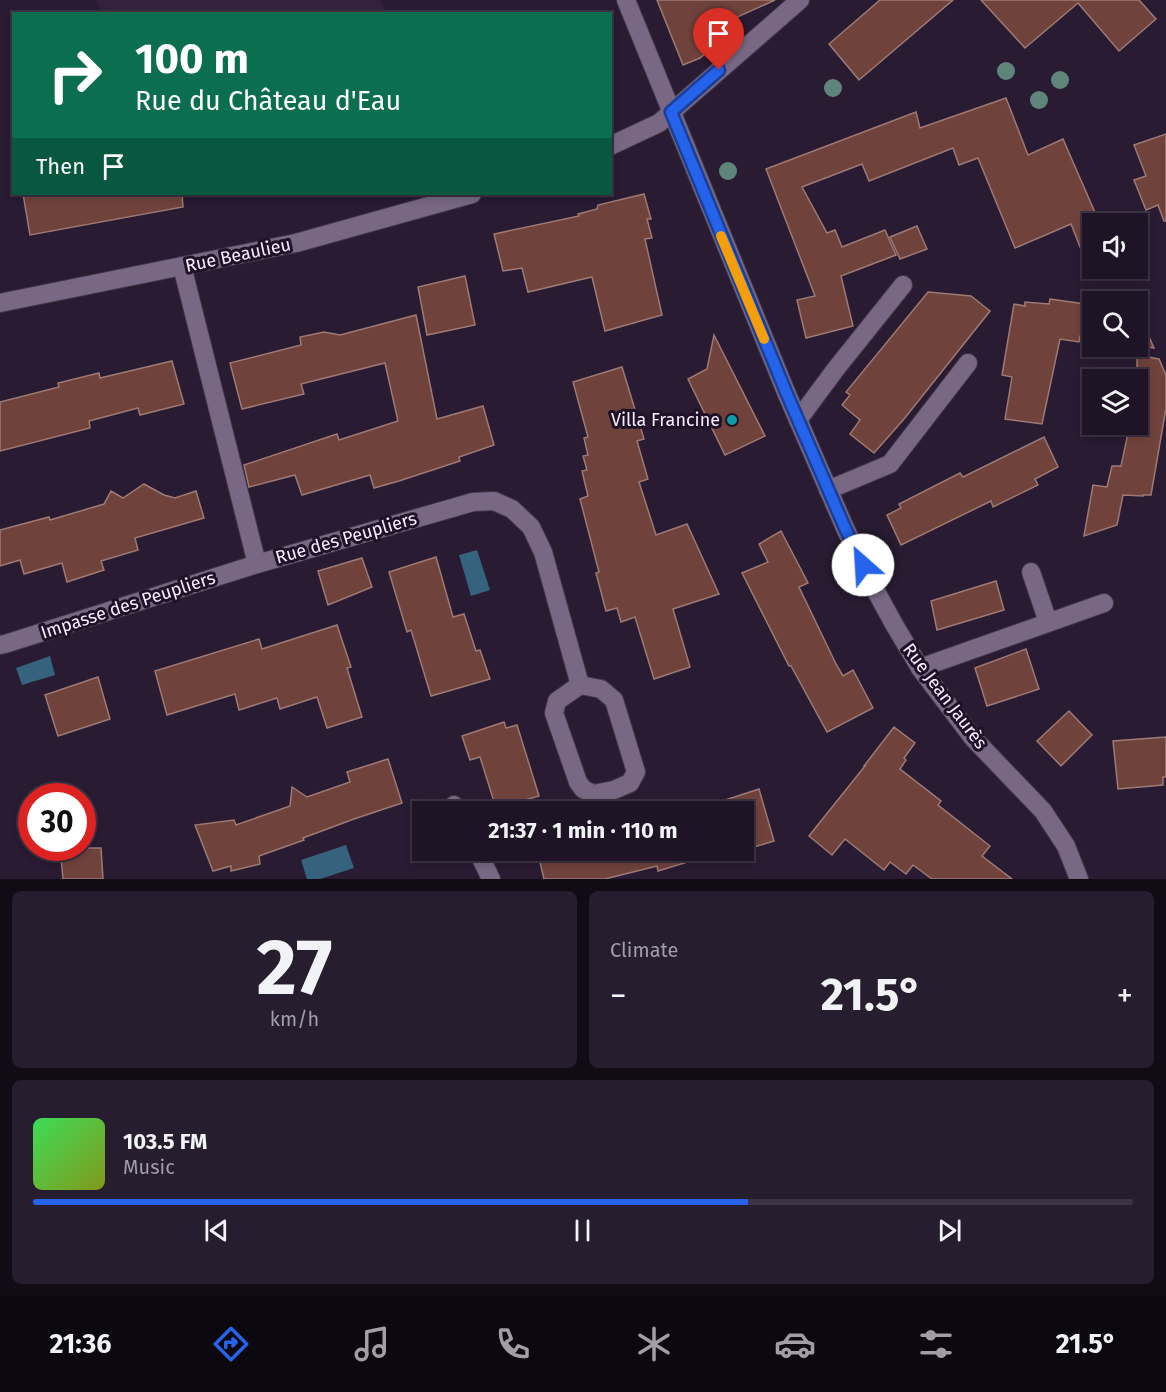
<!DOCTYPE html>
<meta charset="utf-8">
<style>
:root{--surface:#1e1426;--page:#261d2e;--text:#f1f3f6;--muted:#a19ea7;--line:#3c3343;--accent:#2563eb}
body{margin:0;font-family:"Fira Sans",sans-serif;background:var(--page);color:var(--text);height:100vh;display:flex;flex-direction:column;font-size:22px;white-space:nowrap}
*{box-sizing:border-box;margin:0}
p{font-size:20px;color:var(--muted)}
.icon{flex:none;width:33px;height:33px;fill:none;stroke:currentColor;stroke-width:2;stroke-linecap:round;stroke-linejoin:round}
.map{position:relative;height:879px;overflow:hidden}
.sheet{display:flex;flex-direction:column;gap:12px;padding:12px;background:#100b15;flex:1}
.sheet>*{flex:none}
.top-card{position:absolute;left:12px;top:12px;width:600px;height:183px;border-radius:0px;box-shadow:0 3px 9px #0003,0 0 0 2px var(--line);background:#0b6e4f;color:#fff;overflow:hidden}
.fabs{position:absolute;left:1082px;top:213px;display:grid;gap:12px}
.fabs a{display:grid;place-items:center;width:66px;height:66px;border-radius:0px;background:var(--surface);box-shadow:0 3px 9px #0003,0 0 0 2px var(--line);font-size:30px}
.speed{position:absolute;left:18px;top:783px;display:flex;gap:12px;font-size:30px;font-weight:700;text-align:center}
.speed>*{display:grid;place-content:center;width:78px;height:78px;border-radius:50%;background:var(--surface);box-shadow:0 3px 9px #0003,0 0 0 2px var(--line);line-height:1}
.speed .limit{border:9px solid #d22;background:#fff;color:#111}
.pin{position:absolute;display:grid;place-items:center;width:51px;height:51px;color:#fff;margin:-62px -26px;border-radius:50% 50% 50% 0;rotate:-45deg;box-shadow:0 0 6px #0007}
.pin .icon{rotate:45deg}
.me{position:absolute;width:66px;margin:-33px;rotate:334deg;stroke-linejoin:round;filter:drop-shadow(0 0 4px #0008)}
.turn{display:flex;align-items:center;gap:21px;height:126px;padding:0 24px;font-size:27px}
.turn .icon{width:78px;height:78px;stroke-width:2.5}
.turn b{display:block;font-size:42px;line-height:51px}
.then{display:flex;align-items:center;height:57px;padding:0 24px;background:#0003;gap:12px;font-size:22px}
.big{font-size:45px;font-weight:700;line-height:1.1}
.sheet .tile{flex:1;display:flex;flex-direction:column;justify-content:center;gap:9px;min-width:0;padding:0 21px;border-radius:9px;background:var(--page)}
.sheet .dial{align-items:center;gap:0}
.dial b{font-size:78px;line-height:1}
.song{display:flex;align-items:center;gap:18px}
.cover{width:72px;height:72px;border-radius:9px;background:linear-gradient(135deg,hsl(130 70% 55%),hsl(70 70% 35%))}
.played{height:6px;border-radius:3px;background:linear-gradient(90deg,var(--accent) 65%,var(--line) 65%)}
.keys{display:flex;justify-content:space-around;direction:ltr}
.heat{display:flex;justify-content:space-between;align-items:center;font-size:33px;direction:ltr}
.sheet .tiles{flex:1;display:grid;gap:12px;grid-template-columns:1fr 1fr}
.tile:last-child{grid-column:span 2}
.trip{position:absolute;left:412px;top:801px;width:342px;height:60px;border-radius:0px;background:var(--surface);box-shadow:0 3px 9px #0003,0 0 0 2px var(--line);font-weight:700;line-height:60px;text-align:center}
.tabs{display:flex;height:96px;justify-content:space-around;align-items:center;background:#0c080f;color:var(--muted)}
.tabs .icon{width:42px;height:42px}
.tabs .current{color:var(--accent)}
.tabs b{font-size:27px;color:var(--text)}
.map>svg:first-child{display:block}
</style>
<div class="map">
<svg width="1166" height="879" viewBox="0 0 1166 879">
<rect width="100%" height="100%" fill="#281b32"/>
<!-- built -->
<polygon fill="#33223f" points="96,0 381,0 386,13 101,14"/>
<!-- water -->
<g fill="#35637d">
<polygon points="477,550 490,590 471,596 459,555"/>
<polygon points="50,656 55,675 22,685 16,668"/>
<polygon points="346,845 354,868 320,879 307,879 301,860"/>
</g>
<!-- building -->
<g fill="#70423c" stroke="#9e7975" stroke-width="1.5">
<polygon points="657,0 775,0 715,27 720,41 700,58 683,65"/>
<polygon points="880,0 953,0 859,80 829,44"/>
<polygon points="981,0 1139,0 1156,19 1119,51 1078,3 1025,48"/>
<polygon points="1006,98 1028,155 1063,139 1100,224 1092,224 1092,268 1111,268 1092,277 1071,224 1015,248 978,158 959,165 953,148 869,181 862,164 802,187 827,233 835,230 842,247 885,230 896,255 841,276 853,326 806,338 797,300 815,296 766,169 916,112 920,128"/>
<polygon points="1166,134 1166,221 1164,221 1158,205 1146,210 1134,180 1146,176 1134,145"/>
<polygon points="23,194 182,194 183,207 30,235"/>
<polygon points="644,194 651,219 647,219 652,238 645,239 662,315 605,331 592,277 528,292 522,268 503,271 494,234 579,216 578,214 597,209 598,205"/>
<polygon points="917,226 927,249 900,259 890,237"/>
<polygon points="465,276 475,325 427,335 418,287"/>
<polygon points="928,292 971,296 990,311 904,419 874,453 850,434 860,420 842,405 850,395 846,392"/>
<polygon points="1050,299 1092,305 1092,338 1080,336 1079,342 1060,339 1042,424 1005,419 1012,377 1002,375 1014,304 1025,306 1025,302 1049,304"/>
<polygon points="1137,310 1143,311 1141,318 1154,348 1137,345"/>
<polygon points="416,315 437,419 483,406 494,445 459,457 460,461 399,481 374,488 370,475 302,495 295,475 249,487 244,465 337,434 339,440 398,421 385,363 301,384 304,394 242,409 230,363 301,345 300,337 324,332 340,335"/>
<polygon points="714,335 765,436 725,455 688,379 707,369"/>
<polygon points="1137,355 1159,359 1166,375 1166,408 1151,495 1143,495 1143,496 1123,495 1117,525 1084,536 1093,485 1107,487 1112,466 1121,466 1130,424 1137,424"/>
<polygon points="172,361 184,404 140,415 138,408 89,421 90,428 0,451 0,402 59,387 58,383 99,373 100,378"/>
<polygon points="622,367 644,439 637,441 648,479 639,482 656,535 687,524 719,594 673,609 690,667 654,679 635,617 621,622 617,608 606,611 596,573 599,572 580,499 588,496 582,471 587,470 583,456 588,455 584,438 588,437 573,382"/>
<polygon points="1044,437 1058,467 1035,479 1038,485 993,507 991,501 901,545 887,515 901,508 899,504 960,473 963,477"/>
<polygon points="144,484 164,495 175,498 196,491 204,518 135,538 138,550 101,561 104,570 67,582 62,563 24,574 20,560 0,566 0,530 49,517 50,520 104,504 111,491 123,498"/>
<polygon points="781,531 808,583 799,587 836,664 843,676 853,670 873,708 827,732 791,666 789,666 742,573 768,562 759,544"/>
<polygon points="436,557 453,617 464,614 476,651 480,650 490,679 431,696 411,630 407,632 389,572"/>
<polygon points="362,558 372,587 328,605 318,571"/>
<polygon points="996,581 1004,610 937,630 931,601"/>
<polygon points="337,625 351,667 347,668 362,717 327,728 317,697 280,709 277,698 239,710 235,694 167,715 155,671 259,639 262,649"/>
<polygon points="1026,649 1039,689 987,706 975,668"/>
<polygon points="98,677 110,719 58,736 45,695"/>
<polygon points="1069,711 1092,735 1061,766 1037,741"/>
<polygon points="504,722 506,728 517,725 539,796 496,808 480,757 470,760 462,736"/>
<polygon points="894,727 915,743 904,758 906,760 900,769 941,801 938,805 990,846 982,856 1012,879 932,879 913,865 906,874 890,862 884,870 845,839 832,855 809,836 865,766 864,766"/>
<polygon points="1166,737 1166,777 1163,777 1163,785 1118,789 1113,741"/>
<polygon points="388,759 402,803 354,819 303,838 304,840 259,856 260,864 231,871 231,866 213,871 195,825 234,820 236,825 290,806 292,787 307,797 350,782 347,772"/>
<polygon points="759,789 774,841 744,850 744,812 719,812 716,803"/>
<polygon points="60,848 101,848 103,879 63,879"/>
<polygon points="537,850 742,850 718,858 717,853 658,871 657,866 605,879 544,879"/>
</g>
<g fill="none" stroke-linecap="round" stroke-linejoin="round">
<defs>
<g id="minor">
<polyline points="626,0 786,392 845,528 872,584 895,626 920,668 973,738 1043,811 1066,846 1079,879"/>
<polyline points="610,146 659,123 800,0"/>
<polyline points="182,266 257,564 473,502 494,501 512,509 531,527 543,552 580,685"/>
<polyline points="0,303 296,243 472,194"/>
<polyline points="798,420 835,370 903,285"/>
<polyline points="828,490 890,464 968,363"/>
<polyline points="1031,572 1048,622"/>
<polyline points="0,645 5,644 257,564"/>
<polyline points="920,668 1104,603"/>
<polygon points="580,685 601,689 614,700 636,772 630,783 614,790 593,794 583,789 578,782 554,713 557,701"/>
<polyline points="454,805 457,812"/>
<polyline points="477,850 491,879"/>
</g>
</defs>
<!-- minor casing -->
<use href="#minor" stroke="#43384b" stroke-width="20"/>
<!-- minor -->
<use href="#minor" stroke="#786884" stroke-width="18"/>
</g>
<!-- trees -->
<g fill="#5f857b">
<circle cx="1006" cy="71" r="9"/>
<circle cx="1060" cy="80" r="9"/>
<circle cx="833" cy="88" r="9"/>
<circle cx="1039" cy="100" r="9"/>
<circle cx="728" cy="171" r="9"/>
</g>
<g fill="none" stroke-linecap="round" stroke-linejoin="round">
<defs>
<polyline id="route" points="719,70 671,112 786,392 845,528 863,565"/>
</defs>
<!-- route casing -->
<use href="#route" stroke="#184099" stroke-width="15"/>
<!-- route -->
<use href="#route" stroke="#2563eb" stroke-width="10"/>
<!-- slow -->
<polyline stroke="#f59e0b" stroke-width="10" points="721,236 764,339"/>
</g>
<!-- markers -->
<circle fill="#0f9aa8" stroke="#1f1128" stroke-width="2" cx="732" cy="420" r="6"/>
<g text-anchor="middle" stroke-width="6" stroke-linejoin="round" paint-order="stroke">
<!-- street labels -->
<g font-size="18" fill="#f6edfd" stroke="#1f1128">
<text transform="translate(238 255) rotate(-12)" y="6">Rue Beaulieu</text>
<text transform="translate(346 538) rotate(-16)" y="6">Rue des Peupliers</text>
<text transform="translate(128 605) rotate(-18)" y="6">Impasse des Peupliers</text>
<text transform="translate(945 696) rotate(53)" y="6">Rue Jean Jaurès</text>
</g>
<!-- poi labels -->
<g font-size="18" fill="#f6edfd" stroke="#1f1128" text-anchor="end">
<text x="720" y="426">Villa Francine</text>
</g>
</g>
</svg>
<div class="fabs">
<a><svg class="icon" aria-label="sound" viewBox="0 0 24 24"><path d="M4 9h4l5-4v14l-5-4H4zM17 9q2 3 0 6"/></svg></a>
<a><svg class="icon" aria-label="search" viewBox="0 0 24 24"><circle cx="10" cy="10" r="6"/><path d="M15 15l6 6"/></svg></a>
<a><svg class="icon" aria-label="layers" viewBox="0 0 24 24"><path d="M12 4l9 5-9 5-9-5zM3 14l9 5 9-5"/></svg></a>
</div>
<div class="speed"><div class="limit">30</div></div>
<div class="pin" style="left:719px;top:70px;background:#d93025"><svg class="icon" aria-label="arrive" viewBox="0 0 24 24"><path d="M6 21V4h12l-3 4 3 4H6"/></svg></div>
<svg class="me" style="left:863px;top:565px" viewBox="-20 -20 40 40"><circle r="19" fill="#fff"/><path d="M0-13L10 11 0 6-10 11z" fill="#2563eb"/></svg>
<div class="trip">21:37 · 1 min · 110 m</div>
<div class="top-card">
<div class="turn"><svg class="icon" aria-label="right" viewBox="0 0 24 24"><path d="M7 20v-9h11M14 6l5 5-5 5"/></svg><div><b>100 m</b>Rue du Château d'Eau</div></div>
<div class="then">Then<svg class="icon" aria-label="arrive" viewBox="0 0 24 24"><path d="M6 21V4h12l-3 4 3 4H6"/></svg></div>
</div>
</div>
<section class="sheet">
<div class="tiles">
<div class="tile dial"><b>27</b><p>km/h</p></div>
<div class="tile"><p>Climate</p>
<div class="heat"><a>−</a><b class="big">21.5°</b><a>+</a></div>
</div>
<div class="tile">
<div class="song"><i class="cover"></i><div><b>103.5 FM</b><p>Music</p></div></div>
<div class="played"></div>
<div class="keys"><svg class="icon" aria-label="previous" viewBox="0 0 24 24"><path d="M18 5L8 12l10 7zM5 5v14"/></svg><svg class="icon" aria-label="pause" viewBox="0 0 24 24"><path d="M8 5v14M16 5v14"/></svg><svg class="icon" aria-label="next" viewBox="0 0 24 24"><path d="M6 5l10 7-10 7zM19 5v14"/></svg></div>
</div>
</div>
</section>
<nav class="tabs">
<b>21:36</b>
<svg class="icon current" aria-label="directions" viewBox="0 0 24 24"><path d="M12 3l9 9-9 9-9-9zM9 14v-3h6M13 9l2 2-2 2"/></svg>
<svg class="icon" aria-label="music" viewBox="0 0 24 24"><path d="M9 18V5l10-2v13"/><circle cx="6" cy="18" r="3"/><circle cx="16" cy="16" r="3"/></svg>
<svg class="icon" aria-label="phone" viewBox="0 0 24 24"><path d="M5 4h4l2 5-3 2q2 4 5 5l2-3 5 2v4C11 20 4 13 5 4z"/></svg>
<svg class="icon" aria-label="climate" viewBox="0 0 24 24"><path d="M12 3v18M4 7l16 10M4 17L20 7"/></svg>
<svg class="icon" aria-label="car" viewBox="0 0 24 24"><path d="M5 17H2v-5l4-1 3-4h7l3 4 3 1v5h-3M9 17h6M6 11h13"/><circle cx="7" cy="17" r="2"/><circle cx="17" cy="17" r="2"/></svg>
<svg class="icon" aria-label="filters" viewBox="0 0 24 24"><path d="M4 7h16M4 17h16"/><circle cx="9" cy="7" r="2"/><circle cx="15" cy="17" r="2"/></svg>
<b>21.5°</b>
</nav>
